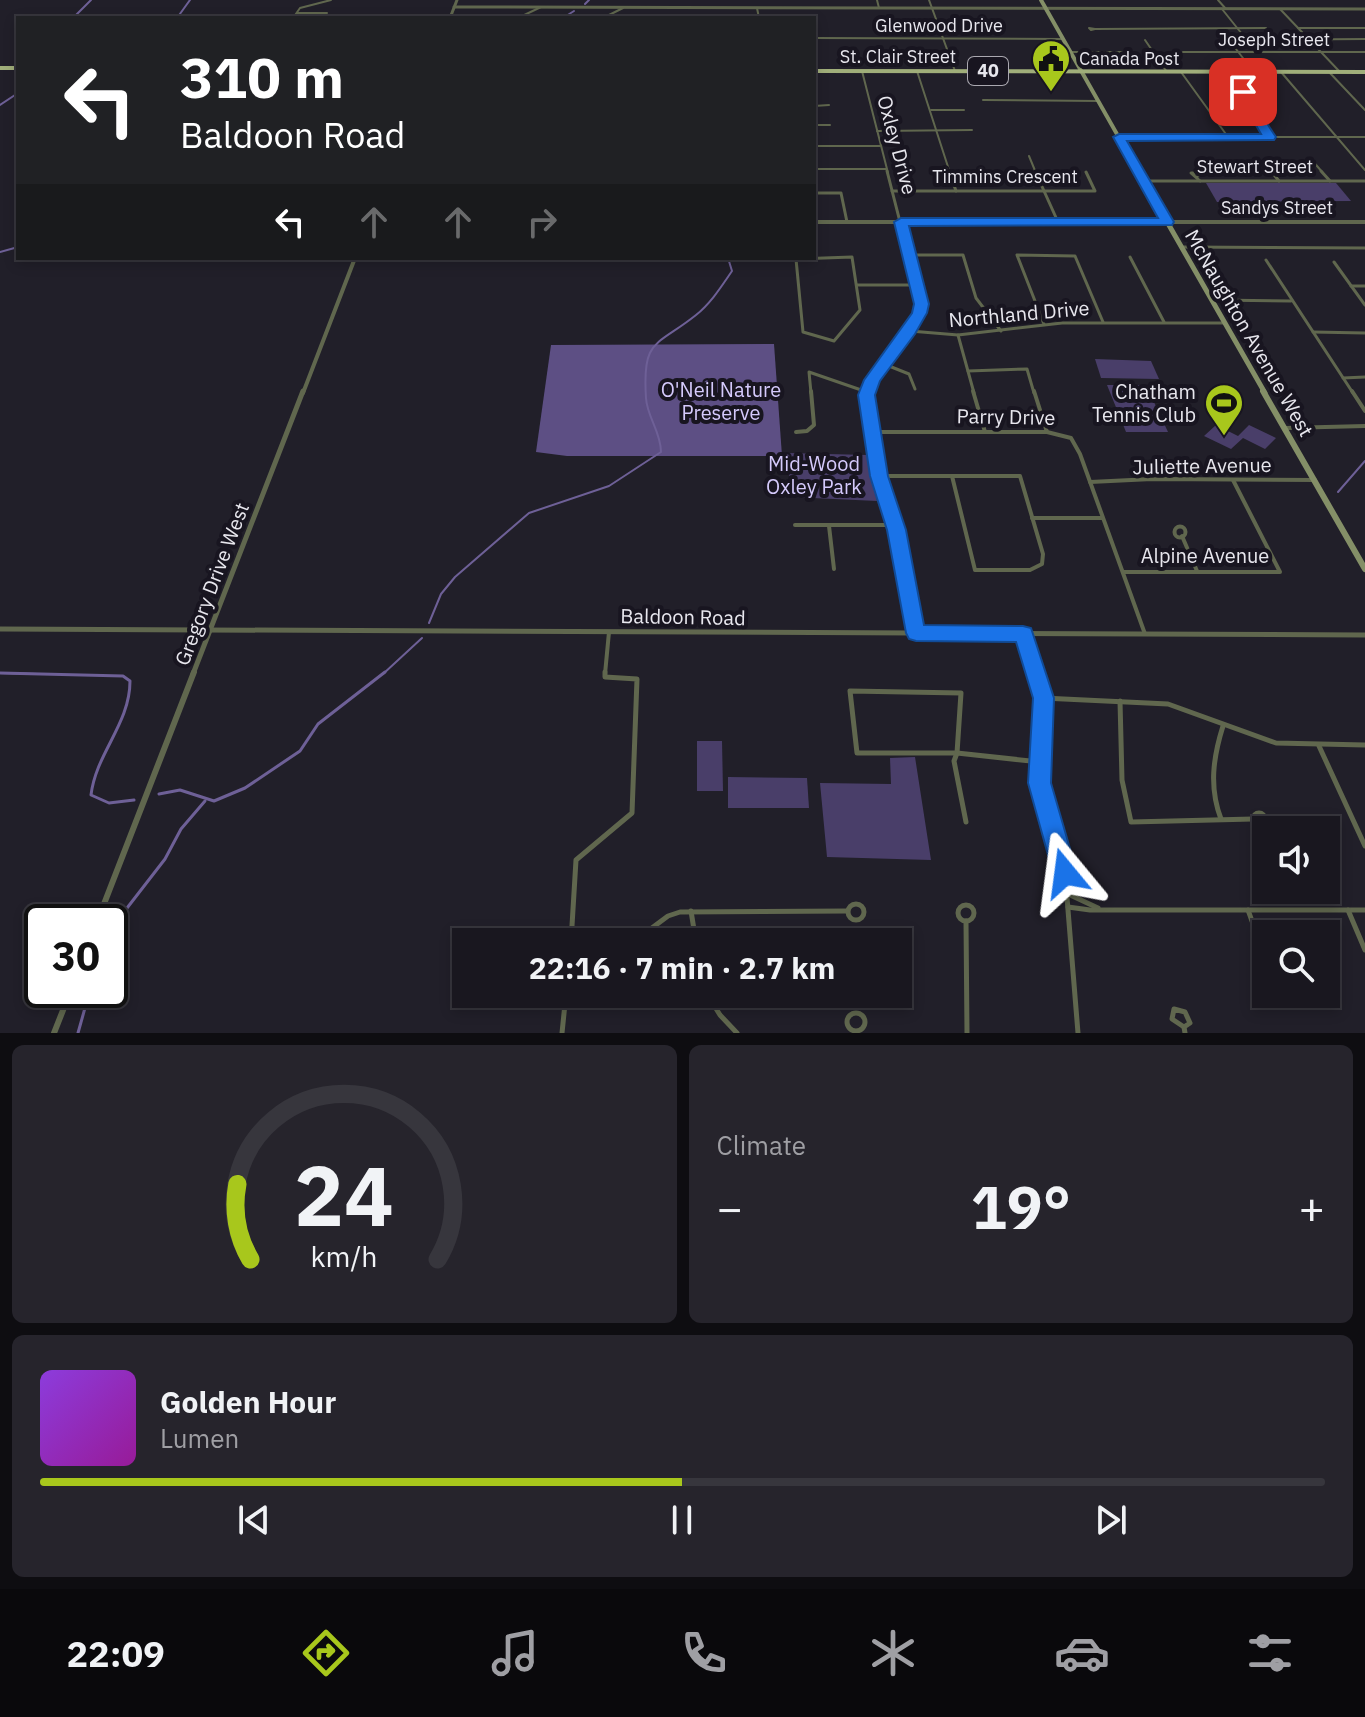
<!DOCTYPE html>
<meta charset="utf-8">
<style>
:root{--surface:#19171f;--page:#26242c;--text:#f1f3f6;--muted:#9f9fa4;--line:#37363d;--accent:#a8c71c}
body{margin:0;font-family:"IBM Plex Sans",sans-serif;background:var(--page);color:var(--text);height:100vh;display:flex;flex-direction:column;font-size:30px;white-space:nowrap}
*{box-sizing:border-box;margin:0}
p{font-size:26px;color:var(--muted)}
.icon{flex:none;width:44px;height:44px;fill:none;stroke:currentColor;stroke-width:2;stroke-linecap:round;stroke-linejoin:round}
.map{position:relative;height:1033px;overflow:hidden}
.drawer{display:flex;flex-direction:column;gap:12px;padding:12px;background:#0e0d11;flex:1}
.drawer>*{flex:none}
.banner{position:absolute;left:16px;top:16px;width:800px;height:244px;border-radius:0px;box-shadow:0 4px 12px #0003,0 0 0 2px var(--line);background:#202124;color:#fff;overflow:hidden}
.tools{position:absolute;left:1252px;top:816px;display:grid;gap:16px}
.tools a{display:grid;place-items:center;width:88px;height:88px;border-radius:0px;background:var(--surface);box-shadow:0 4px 12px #0003,0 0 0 2px var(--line);font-size:40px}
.speed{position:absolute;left:24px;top:904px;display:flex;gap:16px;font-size:40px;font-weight:700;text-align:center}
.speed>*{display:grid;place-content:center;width:104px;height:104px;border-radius:50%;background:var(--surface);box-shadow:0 4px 12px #0003,0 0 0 2px var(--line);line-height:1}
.speed .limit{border:4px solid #111;border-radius:12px;background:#fff;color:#111}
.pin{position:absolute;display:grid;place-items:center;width:68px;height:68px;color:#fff;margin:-34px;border-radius:16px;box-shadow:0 4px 12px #0006}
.me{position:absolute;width:88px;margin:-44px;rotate:344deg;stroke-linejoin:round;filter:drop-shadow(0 0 6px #0008)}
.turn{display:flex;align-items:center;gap:28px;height:168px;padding:0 32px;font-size:36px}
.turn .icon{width:104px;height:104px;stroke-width:2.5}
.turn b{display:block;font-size:56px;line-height:68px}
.lanes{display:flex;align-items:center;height:76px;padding:0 32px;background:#0003;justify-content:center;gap:40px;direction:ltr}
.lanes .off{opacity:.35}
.big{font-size:60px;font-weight:700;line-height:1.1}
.drawer .card{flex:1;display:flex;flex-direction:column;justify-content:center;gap:12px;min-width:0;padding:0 28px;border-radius:12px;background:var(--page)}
.drawer .dial{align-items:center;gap:0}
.dial svg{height:208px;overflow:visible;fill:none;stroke:var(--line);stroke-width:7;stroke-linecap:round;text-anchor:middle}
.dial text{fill:var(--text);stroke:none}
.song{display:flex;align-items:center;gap:24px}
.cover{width:96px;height:96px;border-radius:12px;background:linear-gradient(135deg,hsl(270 70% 55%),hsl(300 70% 35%))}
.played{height:8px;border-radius:4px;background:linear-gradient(90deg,var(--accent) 50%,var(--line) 50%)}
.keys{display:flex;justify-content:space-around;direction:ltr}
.heat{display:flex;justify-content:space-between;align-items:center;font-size:44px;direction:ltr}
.drawer .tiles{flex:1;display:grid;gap:12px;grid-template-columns:1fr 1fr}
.card:last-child{grid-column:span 2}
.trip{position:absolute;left:452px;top:928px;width:460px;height:80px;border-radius:0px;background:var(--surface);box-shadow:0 4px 12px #0003,0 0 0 2px var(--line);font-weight:700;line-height:80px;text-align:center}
.menu{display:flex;height:128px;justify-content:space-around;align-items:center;background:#0a090c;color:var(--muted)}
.menu .icon{width:56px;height:56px}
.menu .current{color:var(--accent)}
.menu b{font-size:36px;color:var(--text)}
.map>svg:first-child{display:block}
</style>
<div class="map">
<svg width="1365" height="1033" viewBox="0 0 1365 1033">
<rect width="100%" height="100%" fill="#211f29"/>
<!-- green -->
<g fill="#493e69">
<polygon points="1206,183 1336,183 1351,201 1217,202"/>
<polygon points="1095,359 1151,361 1159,379 1101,378"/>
<polygon points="1107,385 1146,385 1168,432 1126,432"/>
<polygon points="1216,425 1238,436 1249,425 1276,438 1265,449 1243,438 1231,449 1204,436"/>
<polygon points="787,453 868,455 877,501 791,497"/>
<polygon points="697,741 722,741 723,791 697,791"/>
<polygon points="915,757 931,860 827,857 820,783 891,784 890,758"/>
<polygon points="728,777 807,778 809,808 728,808"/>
</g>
<!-- forest -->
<polygon fill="#5d4f84" points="774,344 782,456 567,456 536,452 551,345"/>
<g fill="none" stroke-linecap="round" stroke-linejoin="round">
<!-- stream-far1 -->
<g stroke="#6e6097" stroke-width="2">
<polyline points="585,4 589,0"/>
<polyline points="73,18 91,0"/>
<polyline points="177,18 190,0"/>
<polyline points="563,18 574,11"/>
<polyline points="0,105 18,93"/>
<polyline points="0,252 18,247"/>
<polyline points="1338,492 1365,461"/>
<path d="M 429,623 L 441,594 L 455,577 L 529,513 L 609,486 L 661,452 C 661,432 647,417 646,398 C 642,338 656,347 696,315 C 711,303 721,287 732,271 L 728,258"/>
<polyline points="0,673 37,674"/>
<polyline points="383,674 422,638"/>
</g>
<!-- stream -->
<g stroke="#6e6097" stroke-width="3">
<path d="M 0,673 L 123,676 L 130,681 C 130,724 96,753 91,795 L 109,803 L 134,800"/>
<polyline points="159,794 180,790 214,801 245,788 300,751 318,724 385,672"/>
<polyline points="110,930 165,859 181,829 205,801"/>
<polyline points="78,1033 90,990"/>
</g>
<!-- minor-far3 -->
<g stroke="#60674e" stroke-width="2">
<polyline points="877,0 879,8"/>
<polyline points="929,0 955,71"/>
<polyline points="1218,0 1226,9"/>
<polyline points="757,8 759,18"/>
<polyline points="1222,9 1246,39"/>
<polyline points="1280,9 1340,72"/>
<polyline points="297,13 327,13"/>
<polyline points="293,18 300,8 331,0"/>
<polyline points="518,18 541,7"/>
<polyline points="603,18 623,8"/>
<polygon points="1089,28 1095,29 1091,30"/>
<polyline points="1298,28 1365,28"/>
<polyline points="1095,29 1266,28"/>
<polyline points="814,38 1064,39"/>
<polyline points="1145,40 1167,72"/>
<polyline points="1229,40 1365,39"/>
<polyline points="1229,40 1253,71"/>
<polyline points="1071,52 1122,52"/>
<polyline points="1183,52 1365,52"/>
<polyline points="862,71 888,173"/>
<polyline points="917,71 950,173"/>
<polyline points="1181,72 1228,137"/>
<polyline points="1281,72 1365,170"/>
<polyline points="1329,72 1365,110"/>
<polygon points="1237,90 1242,90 1244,92 1239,92"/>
<polyline points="1242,93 1270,137"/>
<polyline points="983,100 1099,101"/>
<polyline points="814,106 829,105"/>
<polyline points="931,110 964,110"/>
<polyline points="814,125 830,125"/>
<polyline points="877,131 972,130"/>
<polyline points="1119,137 1365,137"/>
<polyline points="814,146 880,146"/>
<polyline points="1029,156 1036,173"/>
<polyline points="1311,159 1323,173"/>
<polyline points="1265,162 1273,173"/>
<polyline points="814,169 886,169"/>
</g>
<!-- minor-far2 -->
<g stroke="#60674e" stroke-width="3">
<polyline points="949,171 956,191"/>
<polyline points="1035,171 1058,222"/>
<polyline points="1271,171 1279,181"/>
<polyline points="1321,171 1330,181"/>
<polyline points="1198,176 1200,173 1191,173 1200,181"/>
<polyline points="1144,181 1365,181"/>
<polyline points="892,191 1095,191 1086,172"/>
<polyline points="814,193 841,193 847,222"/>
<polyline points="1181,247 1365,248"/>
<polyline points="907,255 963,255 976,298 1001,331"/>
<polygon points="852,257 860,310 834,341 803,332 796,259"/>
<polyline points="1130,257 1164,322"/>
<polyline points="1266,260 1353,393"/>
<polyline points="1334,262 1365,305"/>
<polyline points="857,285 915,285"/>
<polyline points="1351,286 1365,286"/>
<polyline points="1214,300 1291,301"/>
<polyline points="1044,324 1017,255 1075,256 1103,322"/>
<polyline points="910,331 958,335 1062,323 1224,323"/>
<polyline points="1313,332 1365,333"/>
<polyline points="958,335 974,393"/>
<polyline points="884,364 909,374 915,389"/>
<polyline points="968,371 1027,369 1034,393"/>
<polyline points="1343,378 1365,377"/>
<polyline points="811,393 809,372 867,392"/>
<path d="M 868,393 C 879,359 911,338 921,304 L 887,171"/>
</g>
<!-- minor-far1 -->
<g stroke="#60674e" stroke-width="4">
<polyline points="863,391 867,392"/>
<polyline points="868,391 879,476 896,530 916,633"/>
<polyline points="973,391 985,432"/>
<polyline points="1034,391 1047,432"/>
<polyline points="1352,391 1365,411"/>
<polyline points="1286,428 1365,426"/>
<polyline points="796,432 807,431 814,425 811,391"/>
<polyline points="873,432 1047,432 1071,438 1080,454 1145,634"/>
<polyline points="879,476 952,476"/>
<polygon points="952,476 1020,476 1043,554 1042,564 1030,570 975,570"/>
<polyline points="1090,482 1152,479 1315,480"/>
<polyline points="1032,518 1102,518"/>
<polyline points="795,525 894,525"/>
<polyline points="829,526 834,569"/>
<circle cx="1180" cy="532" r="5.5"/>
<polyline points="1182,536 1197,571"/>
<polyline points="1123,572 1280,572 1233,480"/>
<polyline points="1023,634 1035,674"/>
<polyline points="605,674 609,632"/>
</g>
<!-- minor -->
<g stroke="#60674e" stroke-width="5">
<polyline points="1035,672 1043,698 1040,783 1065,873 1078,1033"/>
<polygon points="850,691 961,693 957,753 857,753"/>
<polyline points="1043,698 1168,704 1276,743 1365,745"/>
<polyline points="1120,701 1122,780 1131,822 1253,819"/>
<polyline points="1319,746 1365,846"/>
<polyline points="957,753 1040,762"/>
<polyline points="957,753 954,761 966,822"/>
<circle cx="1259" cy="819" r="6"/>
<path d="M 1221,819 C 1209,787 1213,758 1223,726"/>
<polyline points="1068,894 1098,908"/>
<circle cx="856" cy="912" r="8"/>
<circle cx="966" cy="913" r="8"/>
<polyline points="1068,907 1090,910 1365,910"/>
<polyline points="1248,910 1266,960"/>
<polyline points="1348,910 1365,950"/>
<polyline points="691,911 696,942"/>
<polyline points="966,921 967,1033"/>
<polyline points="571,942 576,860 632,813 637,679 605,677 605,672"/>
<polyline points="633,942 668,916 680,912 847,911"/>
<polyline points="1266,979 1266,984"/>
<polyline points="707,994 720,1015 737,1033"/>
<polygon points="1174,1009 1185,1012 1190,1023 1184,1027 1172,1019"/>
<circle cx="856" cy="1022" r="9"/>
<polyline points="1184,1027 1185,1033"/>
<polyline points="562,1033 566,994"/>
</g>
<!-- tertiary-far3 -->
<g stroke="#60674e" stroke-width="3">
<polyline points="454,7 1365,9"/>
<polyline points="450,18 457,0"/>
</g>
<!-- tertiary-far2 -->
<g stroke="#60674e" stroke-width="4">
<polyline points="814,222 1365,222"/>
<polyline points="303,393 355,258"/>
</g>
<!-- tertiary-far1 -->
<g stroke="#60674e" stroke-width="5">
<polyline points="0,629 1365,635"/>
<polyline points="193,674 303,391"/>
</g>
<!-- tertiary -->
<g stroke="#60674e" stroke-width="6">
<polyline points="97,922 194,672"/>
<polyline points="54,1033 71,990"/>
</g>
<!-- secondary-far2 -->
<polyline stroke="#848f67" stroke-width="4" points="1041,0 1139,173"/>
<!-- secondary-far1 -->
<polyline stroke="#848f67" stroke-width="5" points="1138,171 1265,393"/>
<!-- secondary -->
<polyline stroke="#848f67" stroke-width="6" points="1263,391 1365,569"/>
<!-- primary -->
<g stroke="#a0ae7a" stroke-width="4">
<polyline points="0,68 18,68"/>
<polyline points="814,71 1365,72"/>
</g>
</g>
<!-- route -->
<path fill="#1a73e8" stroke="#114b97" stroke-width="2" d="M 1243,89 C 1252,95 1267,125 1276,137 L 1274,140 L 1127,141 L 1174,222 L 1172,225 L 909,226 L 929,304 L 927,313 L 915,334 L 880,381 L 875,395 L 888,476 L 906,530 L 924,625 L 1023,626 L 1031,628 L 1033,634 L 1054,698 L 1051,783 L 1077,873 L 1074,881 L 1065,884 L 1057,881 L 1053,873 L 1028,783 L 1033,698 L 1016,642 L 916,641 L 909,639 L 906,633 L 887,530 L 870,476 L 858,395 L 864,380 L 912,313 L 914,304 L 894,222 L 901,218 L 1158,218 L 1113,137 L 1119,134 L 1261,134 L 1237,92 Z"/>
<!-- icons -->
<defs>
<symbol id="civic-pin" viewBox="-11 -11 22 30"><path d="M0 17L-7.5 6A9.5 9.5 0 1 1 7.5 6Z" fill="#a8c71c" stroke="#181520"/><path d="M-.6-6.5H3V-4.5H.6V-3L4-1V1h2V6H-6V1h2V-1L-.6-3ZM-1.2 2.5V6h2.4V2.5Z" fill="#111"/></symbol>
<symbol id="stadium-pin" viewBox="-11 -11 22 30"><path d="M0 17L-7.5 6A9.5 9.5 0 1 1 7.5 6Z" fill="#a8c71c" stroke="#181520"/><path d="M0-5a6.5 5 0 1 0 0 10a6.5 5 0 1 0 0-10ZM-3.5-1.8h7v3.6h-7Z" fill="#111"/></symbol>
</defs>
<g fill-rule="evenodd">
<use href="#civic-pin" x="1029" y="37" width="44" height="60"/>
<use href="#stadium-pin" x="1202" y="381" width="44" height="60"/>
</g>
<g text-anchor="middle" stroke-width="8" stroke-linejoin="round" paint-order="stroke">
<!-- far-street labels -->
<g font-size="18" fill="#e8e7ee" stroke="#181520">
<text x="939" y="32">Glenwood Drive</text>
<text x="1274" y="46">Joseph Street</text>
<text x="898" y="63">St. Clair Street</text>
<text x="1255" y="173">Stewart Street</text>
<text x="1005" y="183">Timmins Crescent</text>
<text x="1277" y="214">Sandys Street</text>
</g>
<!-- far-poi labels -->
<g font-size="18" fill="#e8e7ee" stroke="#181520" text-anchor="start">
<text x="1079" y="65">Canada Post</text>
</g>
<!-- shield labels -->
<rect fill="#181520" stroke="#aaa8b0" stroke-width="2" x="968" y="57" width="40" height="28" rx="6"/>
<g font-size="18" font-weight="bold" fill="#e8e7ee">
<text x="988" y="77">40</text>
</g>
<!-- street labels -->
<g font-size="20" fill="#e8e7ee" stroke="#181520">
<text transform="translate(897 145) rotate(75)" y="7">Oxley Drive</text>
<text transform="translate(1019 314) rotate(-5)" y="7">Northland Drive</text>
<text transform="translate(1249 333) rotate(60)" y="7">McNaughton Avenue West</text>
<text transform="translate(1006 417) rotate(1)" y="7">Parry Drive</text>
<text transform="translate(1202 466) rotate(-1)" y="7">Juliette Avenue</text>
<text x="1205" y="563">Alpine Avenue</text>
<text transform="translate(212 584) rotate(-69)" y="7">Gregory Drive West</text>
<text transform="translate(683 617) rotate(1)" y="7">Baldoon Road</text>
</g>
<!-- park labels -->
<g font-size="20" fill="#d5cafc" stroke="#181520">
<text x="721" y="397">O'Neil Nature<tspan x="721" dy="23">Preserve</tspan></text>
<text x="814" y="471">Mid-Wood<tspan x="814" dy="23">Oxley Park</tspan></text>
</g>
<!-- poi labels -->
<g font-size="20" fill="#e8e7ee" stroke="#181520" text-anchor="end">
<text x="1196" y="399">Chatham<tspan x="1196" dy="23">Tennis Club</tspan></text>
</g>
</g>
</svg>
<div class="tools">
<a><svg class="icon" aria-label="sound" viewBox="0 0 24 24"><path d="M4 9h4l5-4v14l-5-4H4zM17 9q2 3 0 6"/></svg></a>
<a><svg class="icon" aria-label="search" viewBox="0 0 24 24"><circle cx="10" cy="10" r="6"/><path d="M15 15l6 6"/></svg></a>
</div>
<div class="speed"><div class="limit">30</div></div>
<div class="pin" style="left:1243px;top:92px;background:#d93025"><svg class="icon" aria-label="arrive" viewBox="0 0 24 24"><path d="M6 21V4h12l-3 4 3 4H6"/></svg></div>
<svg class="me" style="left:1065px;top:873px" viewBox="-20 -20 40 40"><path d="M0-17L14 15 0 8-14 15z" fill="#1a73e8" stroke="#fff" stroke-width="4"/></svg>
<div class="trip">22:16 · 7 min · 2.7 km</div>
<div class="banner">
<div class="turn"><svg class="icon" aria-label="left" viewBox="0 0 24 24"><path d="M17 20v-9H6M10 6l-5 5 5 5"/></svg><div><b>310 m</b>Baldoon Road</div></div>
<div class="lanes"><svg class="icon" aria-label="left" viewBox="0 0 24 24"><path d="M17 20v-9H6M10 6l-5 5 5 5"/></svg><svg class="icon off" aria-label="ahead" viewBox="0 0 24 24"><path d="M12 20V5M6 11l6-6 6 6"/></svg><svg class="icon off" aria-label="ahead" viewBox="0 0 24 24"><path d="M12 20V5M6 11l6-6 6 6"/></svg><svg class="icon off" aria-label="right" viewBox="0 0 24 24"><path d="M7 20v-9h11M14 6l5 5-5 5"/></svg></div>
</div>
</div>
<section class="drawer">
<div class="tiles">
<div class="card dial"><svg viewBox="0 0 100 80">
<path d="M14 69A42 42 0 1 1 86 69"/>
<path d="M14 69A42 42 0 0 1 9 40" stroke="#a8c71c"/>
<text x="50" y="56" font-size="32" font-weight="700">24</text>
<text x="50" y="72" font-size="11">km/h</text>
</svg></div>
<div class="card"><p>Climate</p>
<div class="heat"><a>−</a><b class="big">19°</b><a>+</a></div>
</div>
<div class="card">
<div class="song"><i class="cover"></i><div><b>Golden Hour</b><p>Lumen</p></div></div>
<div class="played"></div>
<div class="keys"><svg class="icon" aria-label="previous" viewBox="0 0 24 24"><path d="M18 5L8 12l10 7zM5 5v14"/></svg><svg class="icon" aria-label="pause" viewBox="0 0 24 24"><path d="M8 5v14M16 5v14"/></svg><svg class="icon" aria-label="next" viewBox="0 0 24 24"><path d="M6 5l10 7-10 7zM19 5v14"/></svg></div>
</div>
</div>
</section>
<nav class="menu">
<b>22:09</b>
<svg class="icon current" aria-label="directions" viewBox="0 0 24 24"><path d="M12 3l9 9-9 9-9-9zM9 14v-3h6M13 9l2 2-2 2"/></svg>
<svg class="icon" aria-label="music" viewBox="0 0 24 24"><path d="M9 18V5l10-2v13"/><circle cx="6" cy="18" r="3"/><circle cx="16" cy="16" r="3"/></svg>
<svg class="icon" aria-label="phone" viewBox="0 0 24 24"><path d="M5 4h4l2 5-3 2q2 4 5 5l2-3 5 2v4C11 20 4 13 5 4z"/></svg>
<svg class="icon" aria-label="climate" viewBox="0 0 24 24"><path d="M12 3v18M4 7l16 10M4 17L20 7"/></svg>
<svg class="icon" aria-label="car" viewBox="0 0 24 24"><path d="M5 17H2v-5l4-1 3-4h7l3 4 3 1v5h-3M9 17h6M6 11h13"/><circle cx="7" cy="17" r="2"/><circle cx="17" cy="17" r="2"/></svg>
<svg class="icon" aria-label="filters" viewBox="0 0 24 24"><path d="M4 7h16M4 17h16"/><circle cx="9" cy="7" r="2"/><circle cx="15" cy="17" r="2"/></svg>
</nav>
